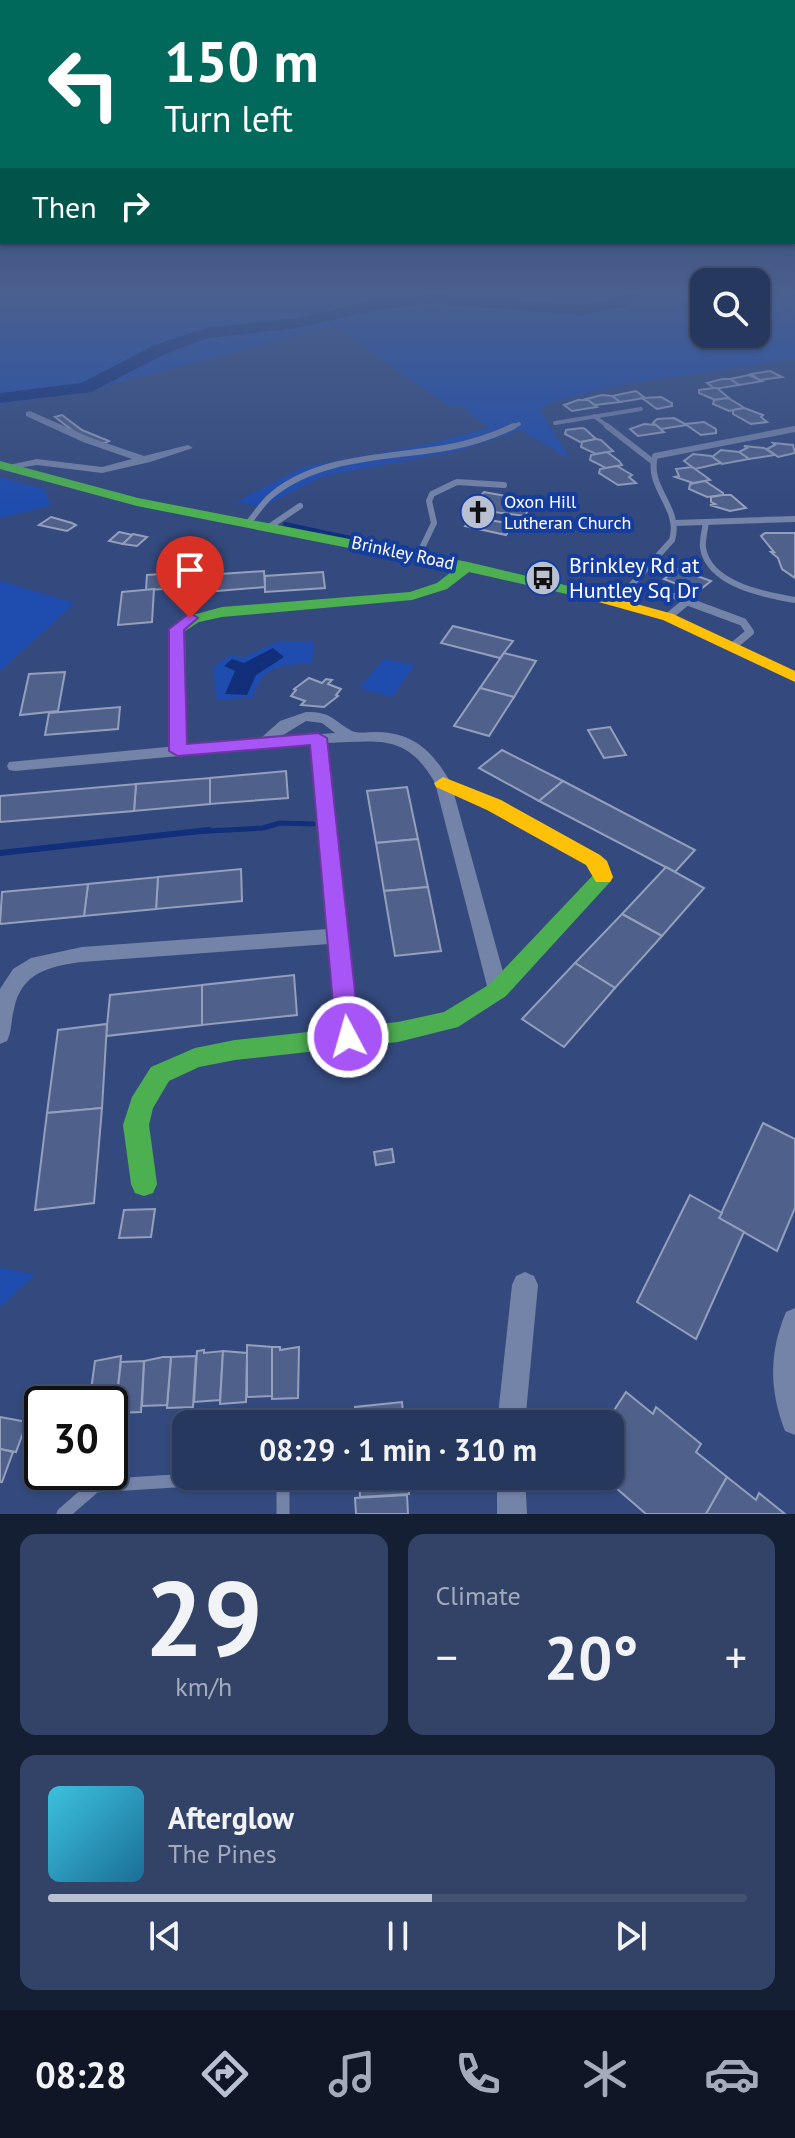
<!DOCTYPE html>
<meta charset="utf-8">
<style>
:root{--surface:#27385e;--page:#334367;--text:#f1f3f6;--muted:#a4acbc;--line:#435273;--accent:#b8c0d2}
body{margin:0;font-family:"PT Sans",sans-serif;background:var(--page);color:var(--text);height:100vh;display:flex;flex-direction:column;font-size:30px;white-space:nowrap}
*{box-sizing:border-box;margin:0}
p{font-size:26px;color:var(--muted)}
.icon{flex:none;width:44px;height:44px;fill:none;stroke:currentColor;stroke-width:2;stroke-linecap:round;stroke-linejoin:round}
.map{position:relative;height:1514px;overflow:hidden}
.panel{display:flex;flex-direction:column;gap:20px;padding:20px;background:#151f34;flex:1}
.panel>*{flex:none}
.top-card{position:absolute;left:0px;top:0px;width:796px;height:244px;box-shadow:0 2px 6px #0004,0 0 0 2px var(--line);background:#00695c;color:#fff;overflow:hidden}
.fabs{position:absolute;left:690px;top:268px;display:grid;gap:16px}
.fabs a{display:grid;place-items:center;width:80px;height:80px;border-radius:16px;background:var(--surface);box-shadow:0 2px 6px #0004,0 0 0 2px var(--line);font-size:40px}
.speed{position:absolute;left:24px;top:1386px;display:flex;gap:16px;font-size:40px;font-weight:700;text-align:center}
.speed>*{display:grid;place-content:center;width:104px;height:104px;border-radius:50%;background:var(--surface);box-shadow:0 2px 6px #0004,0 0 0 2px var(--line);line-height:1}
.speed .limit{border:4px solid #111;border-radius:12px;background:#fff;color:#111}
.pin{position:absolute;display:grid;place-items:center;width:68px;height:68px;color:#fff;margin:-82px -34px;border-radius:50% 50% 50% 0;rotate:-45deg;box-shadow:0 0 8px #0007}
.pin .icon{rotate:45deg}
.me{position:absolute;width:88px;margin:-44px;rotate:354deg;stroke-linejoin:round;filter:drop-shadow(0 0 6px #0008)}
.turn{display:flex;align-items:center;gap:28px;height:168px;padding:0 32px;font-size:36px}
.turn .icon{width:104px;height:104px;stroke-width:2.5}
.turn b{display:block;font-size:56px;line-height:68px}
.then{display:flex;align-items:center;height:76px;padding:0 32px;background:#0003;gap:16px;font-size:30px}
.big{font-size:60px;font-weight:800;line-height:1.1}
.panel .tile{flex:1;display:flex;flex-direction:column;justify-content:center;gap:12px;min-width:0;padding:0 28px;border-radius:16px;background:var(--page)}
.panel .dial{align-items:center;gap:0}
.dial b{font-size:104px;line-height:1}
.song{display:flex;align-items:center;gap:24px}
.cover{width:96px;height:96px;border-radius:12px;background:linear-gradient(135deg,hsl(190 70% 55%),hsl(200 70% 35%))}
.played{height:8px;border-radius:4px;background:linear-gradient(90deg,var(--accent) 55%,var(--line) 55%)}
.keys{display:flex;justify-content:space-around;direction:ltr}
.heat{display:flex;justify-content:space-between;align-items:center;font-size:44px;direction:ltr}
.panel .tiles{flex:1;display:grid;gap:20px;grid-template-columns:1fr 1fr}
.tile:last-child{grid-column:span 2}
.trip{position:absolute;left:172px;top:1410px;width:452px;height:80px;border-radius:16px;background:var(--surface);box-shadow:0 2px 6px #0004,0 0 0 2px var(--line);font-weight:800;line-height:80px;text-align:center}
.menu{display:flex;height:128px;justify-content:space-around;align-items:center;background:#101626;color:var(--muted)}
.menu .icon{width:56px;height:56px}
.menu .current{color:var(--accent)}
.menu b{font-size:36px;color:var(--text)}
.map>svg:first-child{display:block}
</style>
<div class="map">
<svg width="795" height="1514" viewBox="0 0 795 1514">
<rect width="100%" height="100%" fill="#344a7e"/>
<!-- green -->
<g fill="#1f4daf">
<polygon points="0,292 704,292 704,334 756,334 756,292 795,292 795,359 620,385 553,402 540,410 571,460 521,430 458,451 324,476 262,507 236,502 303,467 414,447 489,428 461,406 448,406 334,326 106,386 0,405"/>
<polygon points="0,477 45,489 49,502 53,505 0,518"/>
<polygon points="0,581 75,603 0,671"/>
<path d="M 279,641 L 314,641 L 312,663 C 283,665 263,664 253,697 L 217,700 L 213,667 L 231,655 L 243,658 Z"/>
<polygon points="384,659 415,665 392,697 359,688"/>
<polygon points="0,1267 35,1275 0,1307"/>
</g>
<!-- water -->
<polygon fill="#112f7a" points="273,648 284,657 256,675 247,695 225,694 235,671 224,666 232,659 244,663"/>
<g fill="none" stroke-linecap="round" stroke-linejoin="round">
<!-- stream-far2 -->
<g stroke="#112f7a" stroke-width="4">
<polyline points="285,524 351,538"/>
<polyline points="392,546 407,548"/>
</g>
<!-- stream-far1 -->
<polyline stroke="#112f7a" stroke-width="5" points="191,832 263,828 280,823 313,824"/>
<!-- stream -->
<polyline stroke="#112f7a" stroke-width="6" points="0,853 209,830"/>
<!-- river -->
<polygon fill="#112f7a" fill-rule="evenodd" points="623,292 637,292 630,304 623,307 581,315 429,303 376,310 298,328 208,338 165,354 91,392 0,403 0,393 81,383 153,346 205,328 298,318 376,300 429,295 581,305 614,300"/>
</g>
<!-- building -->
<g fill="#4f618b" stroke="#939fbc" stroke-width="2">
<polygon points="770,371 782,377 760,380 751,374"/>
<polygon points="749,375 762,381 739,385 730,379"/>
<polygon points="722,379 730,379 739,385 715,389 707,383"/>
<polygon points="714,388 717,388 729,398 715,400 699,393 699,390"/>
<polygon points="636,391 645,398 620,402 612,396"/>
<polygon points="602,395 612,396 620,402 595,405 586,399"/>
<polygon points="661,397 672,403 672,406 657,409 642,398"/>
<polygon points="728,398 740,405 744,408 729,411 713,404 714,400"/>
<polygon points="578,400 588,400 597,407 572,411 564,405"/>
<polygon points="744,408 763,415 761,417 767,422 751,424 733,414 733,410"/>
<polygon points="62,415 82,430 109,441 103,444 77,434 55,417"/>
<polygon points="674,418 687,425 661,429 653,423 657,419"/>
<polygon points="704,422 716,429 716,433 701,435 685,424"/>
<polygon points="644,424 656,425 664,432 638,436 630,429"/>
<polygon points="582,428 585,429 596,439 580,442 565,434 566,430"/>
<polygon points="596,439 601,440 613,451 596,454 581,447 582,442"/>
<polygon points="773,443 793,445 795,453 778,457 767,449 775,445"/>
<polygon points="744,446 764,448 775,455 749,459 739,452 747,448"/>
<polygon points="721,450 739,452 749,459 722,464 712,457"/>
<polygon points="607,452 619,461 622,465 606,468 590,460 591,455"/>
<polygon points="693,454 711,456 721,463 695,469 684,461"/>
<polygon points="617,466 632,475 629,477 636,483 618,485 599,473 600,469"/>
<polygon points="692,467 705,476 710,480 693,483 675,477 679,476 676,469"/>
<polygon points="705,481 723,493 723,495 707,497 689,489 690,484"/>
<polygon points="484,492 522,499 516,508 528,510 525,516 494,512 489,520 507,523 503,529 509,530 506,535 465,526 478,508 471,507"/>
<polygon points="723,495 731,495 746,508 730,511 710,505 715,504 711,502 711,497"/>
<polygon points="51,517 72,523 76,525 67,531 39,525"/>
<polygon points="119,532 133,535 123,544 109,541"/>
<polygon points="765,533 795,533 795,578 782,569 778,558 771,552 774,552 761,536"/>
<polygon points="133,534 147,537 137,546 123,544"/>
<polygon points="678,569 711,581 697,592 664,579"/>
<polygon points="206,571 206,587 146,590 147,575"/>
<polygon points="264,571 265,587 206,592 206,575"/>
<polygon points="323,572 325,588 265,592 265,576"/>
<polygon points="154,589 152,622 118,625 122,592"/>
<polygon points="453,626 513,641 500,658 441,643"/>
<polygon points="504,653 536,661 514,697 480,688"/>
<polygon points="65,672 58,711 20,715 29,674"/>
<polygon points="309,678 322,683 326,679 332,680 328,684 341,689 336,695 338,696 324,707 301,705 305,701 291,696 296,690 294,689"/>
<polygon points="480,688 514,697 489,736 454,726"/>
<polygon points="120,707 118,729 45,735 49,713"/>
<polygon points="610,727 626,755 604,758 588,730"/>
<polygon points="502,750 563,781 539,801 479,768"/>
<polygon points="286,771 288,798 210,804 210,778"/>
<polygon points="210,778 210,804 134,811 136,784"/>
<polygon points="563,781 695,850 675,872 539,801"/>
<polygon points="136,784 134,811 0,822 0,796"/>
<polygon points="407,787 418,839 376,843 367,791"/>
<polygon points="418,839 428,887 384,891 376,843"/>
<polygon points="666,867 704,888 662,936 622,914"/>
<polygon points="241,869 242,901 156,909 158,877"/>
<polygon points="158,877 156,909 84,916 88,884"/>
<polygon points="88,884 84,916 0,924 2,892"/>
<polygon points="428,887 441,951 395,956 384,891"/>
<polygon points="622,914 662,936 615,988 575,963"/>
<polygon points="575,963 615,988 564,1047 522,1019"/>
<polygon points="294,975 297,1015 202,1025 202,985"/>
<polygon points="202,985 202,1025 106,1036 110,995"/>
<polygon points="107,1024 102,1108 47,1113 58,1030"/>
<polygon points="102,1108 94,1203 35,1210 47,1113"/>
<polygon points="763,1123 795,1139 795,1208 777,1251 719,1218"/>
<polygon points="392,1149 394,1162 376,1165 374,1152"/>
<polygon points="690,1195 722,1213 719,1218 744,1232 696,1339 637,1302"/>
<polygon points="155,1209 151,1237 119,1238 124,1210"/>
<polygon points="247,1345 272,1347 272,1396 247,1397"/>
<polygon points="272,1347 280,1347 280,1350 299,1347 298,1398 272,1399"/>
<polygon points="204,1350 204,1353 223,1351 220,1400 194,1402 197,1351"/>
<polygon points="223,1351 247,1353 246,1402 220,1404"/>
<polygon points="121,1356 116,1410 110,1410 110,1404 89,1404 95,1361"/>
<polygon points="196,1356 193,1407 167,1408 171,1357"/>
<polygon points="163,1357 171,1357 167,1405 142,1406 144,1361"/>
<polygon points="144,1361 141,1412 115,1413 121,1362"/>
<polygon points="626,1392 653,1414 656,1407 701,1444 696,1452 727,1477 706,1514 646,1514 608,1481 613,1473 610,1471 610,1424 605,1424"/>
<polygon points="402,1402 404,1424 356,1424 355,1407"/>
<polygon points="0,1417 27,1422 16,1452 0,1449"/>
<polygon points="0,1449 13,1452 2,1482 0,1482"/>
<polygon points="359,1476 408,1476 409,1494 360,1497"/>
<polygon points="727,1477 756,1500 759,1493 785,1514 706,1514"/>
<polygon points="407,1495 408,1514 356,1514 355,1498"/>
</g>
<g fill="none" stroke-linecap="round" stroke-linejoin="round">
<!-- lane-far3 -->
<g stroke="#7483a8" stroke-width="4">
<polyline points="594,416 610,428"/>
<polyline points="555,423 641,409"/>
<polyline points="510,428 519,424"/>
</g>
<!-- lane-far2 -->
<g stroke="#7483a8" stroke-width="6">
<polyline points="607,426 652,461"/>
<path d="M 706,522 C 705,530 702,540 703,548 C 709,585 766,595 795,600"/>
<path d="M 248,523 C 256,514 263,502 272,495 C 320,455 392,458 450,447 C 472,443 493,436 514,426"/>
<polyline points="675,523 795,519"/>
<polyline points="269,527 300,506"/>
<polyline points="418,556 434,523 429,501 432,494 457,482 504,485"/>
<polyline points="663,592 687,601"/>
<path d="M 617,601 L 672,540 C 682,508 646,488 655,456 L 795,429"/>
<polyline points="684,604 687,601 695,604"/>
</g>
<!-- lane-far1 -->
<g stroke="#7483a8" stroke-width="8">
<polyline points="689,602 743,622 750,632 732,647"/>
<polyline points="668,617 686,602"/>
</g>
<!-- lane -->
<g stroke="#7483a8" stroke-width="13">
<polyline points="283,1476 283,1514"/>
<polyline points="63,1514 95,1486 254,1476"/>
</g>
<!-- street -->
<g fill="#7483a8" fill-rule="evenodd">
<polygon points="30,411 91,438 144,456 188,445 193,448 150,462 102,473 37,465 4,470 4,466 37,459 102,467 132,459 83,442 26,416 26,412"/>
<path d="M 306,712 C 333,712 332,720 352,731 C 358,734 369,732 377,732 C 415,733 433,752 451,783 L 508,990 L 505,996 L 498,998 L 491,996 L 488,990 L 435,783 C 406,732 378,742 326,743 L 358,1037 L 355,1043 L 348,1046 L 341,1043 L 338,1037 L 329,944 L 82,962 C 49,966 21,973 14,1009 C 11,1020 12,1031 7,1041 L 0,1044 L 0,989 L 13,969 L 31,958 L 82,947 L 328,929 L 311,744 L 15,771 L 9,770 L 7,766 L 9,762 L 261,738 L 280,721 ZM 306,721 L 322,723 L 335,733 L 280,737 Z"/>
<polygon points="525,1272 534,1276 538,1285 525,1424 497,1424 512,1285 516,1276"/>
<path d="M 795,1308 L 795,1435 L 785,1431 C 769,1390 769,1352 786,1312 Z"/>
<polygon points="497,1476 525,1476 527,1514 497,1514"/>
</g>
<!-- fast -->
<g fill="#4caf50" fill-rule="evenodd">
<polygon points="0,461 138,498 468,562 598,593 600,596 593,600 469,572 447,589 412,600 222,617 199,622 185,631 187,751 178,757 169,751 172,626 189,616 222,607 410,592 437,583 455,569 137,506 0,469"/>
<polygon points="603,870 610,872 613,877 610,882 506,996 458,1027 398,1042 235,1060 199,1067 169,1081 153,1108 149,1125 157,1184 153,1193 144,1196 135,1193 131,1184 123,1125 132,1097 151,1067 195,1048 235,1040 398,1022 444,1012 490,984 596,872"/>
</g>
<!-- slow -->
<g fill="#ffc107" fill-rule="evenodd">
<polygon points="593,592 673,614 795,671 795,682 663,620 588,599 588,593"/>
<polygon points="443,777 501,800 600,855 607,861 613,877 610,882 596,882 586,865 487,810 436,787 434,783"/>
</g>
</g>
<!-- sky -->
<linearGradient id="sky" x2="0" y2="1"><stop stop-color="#1d2945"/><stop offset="0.58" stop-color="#4a608f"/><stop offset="1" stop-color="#4a608f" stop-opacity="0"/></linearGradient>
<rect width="795" height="504" fill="url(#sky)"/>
<!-- route -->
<polygon fill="#a855f7" stroke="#6d37a1" stroke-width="2" points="190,613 198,618 184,630 187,744 318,733 327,738 360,1037 356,1044 348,1047 339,1044 336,1037 310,745 178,756 169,751 169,629"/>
<!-- icons -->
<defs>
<symbol id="church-disc" viewBox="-11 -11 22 22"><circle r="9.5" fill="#b8c0d2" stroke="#143d9d"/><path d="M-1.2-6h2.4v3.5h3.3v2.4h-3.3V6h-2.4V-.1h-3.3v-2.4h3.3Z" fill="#111"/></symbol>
<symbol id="bus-disc" viewBox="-11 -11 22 22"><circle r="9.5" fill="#b8c0d2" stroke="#143d9d"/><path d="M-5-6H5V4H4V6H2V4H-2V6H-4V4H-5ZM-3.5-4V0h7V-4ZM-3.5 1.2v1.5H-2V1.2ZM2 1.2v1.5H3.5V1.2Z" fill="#111"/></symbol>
</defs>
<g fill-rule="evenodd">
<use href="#church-disc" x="458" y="492" width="40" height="40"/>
<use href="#bus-disc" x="523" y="558" width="40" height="40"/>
</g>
<g text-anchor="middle" stroke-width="8" stroke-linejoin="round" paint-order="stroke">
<!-- far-poi labels -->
<g font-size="18" fill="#fff" stroke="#143d9d" text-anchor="start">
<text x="504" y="508">Oxon Hill<tspan x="504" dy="21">Lutheran Church</tspan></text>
</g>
<!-- far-street labels -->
<g font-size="18" fill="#fff" stroke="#143d9d">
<text transform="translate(403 553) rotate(12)" y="6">Brinkley Road</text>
</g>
<!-- poi labels -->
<g font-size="22" fill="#fff" stroke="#143d9d" text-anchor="start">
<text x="569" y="573">Brinkley Rd at<tspan x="569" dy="25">Huntley Sq Dr</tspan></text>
</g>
</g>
</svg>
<div class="fabs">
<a><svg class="icon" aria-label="search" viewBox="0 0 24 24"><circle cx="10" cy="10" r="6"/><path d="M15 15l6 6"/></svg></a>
</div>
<div class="speed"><div class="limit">30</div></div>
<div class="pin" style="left:190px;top:618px;background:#d93025"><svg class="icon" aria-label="arrive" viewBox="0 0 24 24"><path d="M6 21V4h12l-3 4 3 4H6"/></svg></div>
<svg class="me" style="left:348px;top:1037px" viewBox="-20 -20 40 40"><circle r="17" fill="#a855f7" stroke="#fff" stroke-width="3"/><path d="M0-11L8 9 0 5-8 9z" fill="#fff"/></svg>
<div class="trip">08:29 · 1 min · 310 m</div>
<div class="top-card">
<div class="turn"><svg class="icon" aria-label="left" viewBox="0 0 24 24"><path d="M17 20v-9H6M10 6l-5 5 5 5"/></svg><div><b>150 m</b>Turn left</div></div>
<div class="then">Then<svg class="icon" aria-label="right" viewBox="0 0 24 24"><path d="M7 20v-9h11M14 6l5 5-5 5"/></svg></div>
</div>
</div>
<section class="panel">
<div class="tiles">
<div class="tile dial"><b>29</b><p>km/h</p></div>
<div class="tile"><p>Climate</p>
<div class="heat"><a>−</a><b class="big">20°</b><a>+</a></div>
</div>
<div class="tile">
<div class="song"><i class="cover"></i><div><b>Afterglow</b><p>The Pines</p></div></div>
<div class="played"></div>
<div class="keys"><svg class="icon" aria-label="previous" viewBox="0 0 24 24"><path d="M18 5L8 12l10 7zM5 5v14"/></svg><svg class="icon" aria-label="pause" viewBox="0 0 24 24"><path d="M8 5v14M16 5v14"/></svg><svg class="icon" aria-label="next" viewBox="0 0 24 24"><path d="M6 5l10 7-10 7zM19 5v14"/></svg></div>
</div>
</div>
</section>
<nav class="menu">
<b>08:28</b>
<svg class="icon current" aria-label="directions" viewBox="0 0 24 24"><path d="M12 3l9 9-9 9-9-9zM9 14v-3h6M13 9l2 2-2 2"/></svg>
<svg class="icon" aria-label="music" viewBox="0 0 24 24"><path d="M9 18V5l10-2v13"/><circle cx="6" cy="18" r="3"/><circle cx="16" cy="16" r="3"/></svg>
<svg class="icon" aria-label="phone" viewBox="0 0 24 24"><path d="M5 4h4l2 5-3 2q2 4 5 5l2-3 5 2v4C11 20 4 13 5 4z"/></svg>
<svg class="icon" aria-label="climate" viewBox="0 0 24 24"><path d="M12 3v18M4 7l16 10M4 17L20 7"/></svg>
<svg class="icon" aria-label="car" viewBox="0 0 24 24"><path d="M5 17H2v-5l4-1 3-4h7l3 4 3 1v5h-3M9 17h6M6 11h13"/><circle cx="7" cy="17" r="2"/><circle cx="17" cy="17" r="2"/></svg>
</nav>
